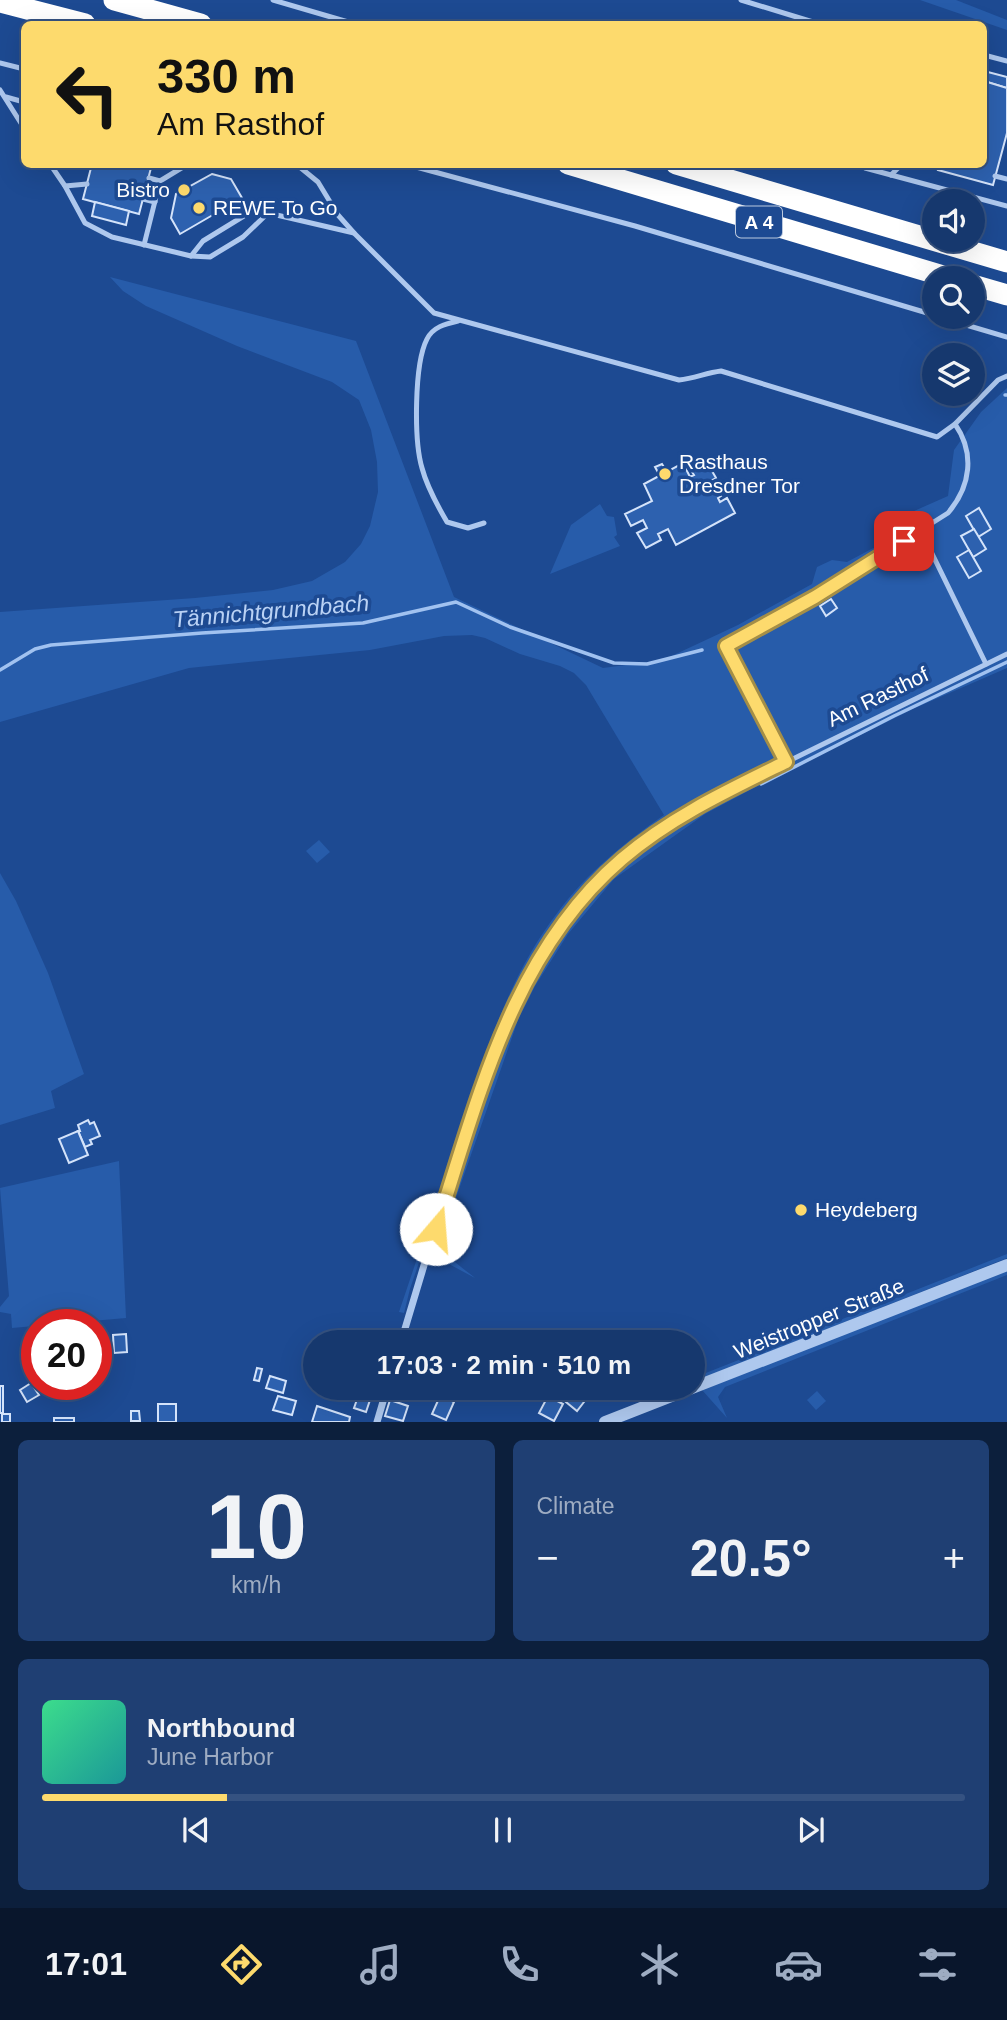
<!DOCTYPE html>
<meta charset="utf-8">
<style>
:root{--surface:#16386e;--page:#1f3f73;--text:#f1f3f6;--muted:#9eacc2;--line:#355281;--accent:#fdda6d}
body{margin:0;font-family:Helvetica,sans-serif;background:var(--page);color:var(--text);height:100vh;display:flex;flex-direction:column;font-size:26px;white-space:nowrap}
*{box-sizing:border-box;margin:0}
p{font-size:23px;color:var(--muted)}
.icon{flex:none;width:38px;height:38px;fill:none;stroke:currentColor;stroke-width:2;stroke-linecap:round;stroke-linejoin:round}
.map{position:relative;height:1422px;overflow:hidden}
.sheet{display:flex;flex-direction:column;gap:18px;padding:18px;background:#0c1f3c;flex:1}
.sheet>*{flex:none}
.banner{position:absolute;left:21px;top:21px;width:966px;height:147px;border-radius:10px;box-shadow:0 7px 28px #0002,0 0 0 2px var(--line);background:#fdda6d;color:#111;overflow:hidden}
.buttons{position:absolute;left:922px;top:189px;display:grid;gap:14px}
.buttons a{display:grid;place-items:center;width:63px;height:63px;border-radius:50%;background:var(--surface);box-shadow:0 7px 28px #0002,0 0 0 2px var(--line);font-size:35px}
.speed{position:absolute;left:21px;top:1309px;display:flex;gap:14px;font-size:35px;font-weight:700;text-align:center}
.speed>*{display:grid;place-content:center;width:91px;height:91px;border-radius:50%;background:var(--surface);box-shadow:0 7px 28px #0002,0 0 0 2px var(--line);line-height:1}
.speed .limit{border:10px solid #d22;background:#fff;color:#111}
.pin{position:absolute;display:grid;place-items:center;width:60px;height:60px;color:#fff;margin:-30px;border-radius:14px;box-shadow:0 4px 10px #0006}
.me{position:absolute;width:77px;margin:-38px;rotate:18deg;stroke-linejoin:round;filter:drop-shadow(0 0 5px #0008)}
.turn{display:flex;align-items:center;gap:24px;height:147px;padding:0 21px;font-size:32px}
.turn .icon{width:91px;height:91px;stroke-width:2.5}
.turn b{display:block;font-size:49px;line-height:60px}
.big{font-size:52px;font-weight:600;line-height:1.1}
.sheet .card{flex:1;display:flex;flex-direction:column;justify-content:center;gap:10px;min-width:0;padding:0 24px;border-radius:10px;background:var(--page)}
.sheet .dial{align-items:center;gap:0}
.dial b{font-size:91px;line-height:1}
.song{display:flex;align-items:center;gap:21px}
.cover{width:84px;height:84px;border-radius:10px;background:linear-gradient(135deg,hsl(150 70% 55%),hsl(180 70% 35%))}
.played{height:7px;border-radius:4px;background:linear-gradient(90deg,var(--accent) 20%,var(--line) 20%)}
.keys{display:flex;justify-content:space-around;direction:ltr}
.heat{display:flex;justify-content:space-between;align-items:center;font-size:38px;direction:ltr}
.sheet .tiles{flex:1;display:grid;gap:18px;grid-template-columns:1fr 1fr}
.card:last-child{grid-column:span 2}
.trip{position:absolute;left:303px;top:1330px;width:402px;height:70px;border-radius:35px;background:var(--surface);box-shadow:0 7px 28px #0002,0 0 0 2px var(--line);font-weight:600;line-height:70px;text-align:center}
.tab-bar{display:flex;height:112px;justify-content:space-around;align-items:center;background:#09162c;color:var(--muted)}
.tab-bar .icon{width:49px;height:49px}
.tab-bar .current{color:var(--accent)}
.tab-bar b{font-size:32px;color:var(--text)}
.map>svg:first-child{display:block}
</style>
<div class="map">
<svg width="1007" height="1422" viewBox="0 0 1007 1422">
<rect width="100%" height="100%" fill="#1d4a92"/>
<!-- green -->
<g fill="#275caa">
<polygon points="920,0 956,0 1007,20 1007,30"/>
<path d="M 110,277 L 356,341 L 454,597 L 603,668 L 663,660 L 738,625 L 812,584 L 817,567 L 832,560 L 847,562 L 894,537 L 887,523 L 948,496 L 954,450 L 981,412 L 1007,388 L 1007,668 L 915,708 L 748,791 L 705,814 L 614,879 L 568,934 L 535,986 L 518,1020 L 443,1235 C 439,1254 462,1267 475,1278 L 432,1255 L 512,1020 C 552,934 595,881 672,825 L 664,816 L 662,824 C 598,864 547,926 514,994 C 493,1036 479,1083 464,1128 C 446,1182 428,1236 410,1289 L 404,1313 L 399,1312 C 420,1250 441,1187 461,1125 C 486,1051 510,974 558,912 C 587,873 624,843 664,815 L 586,685 L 574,673 L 560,666 L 520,654 L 485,638 L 472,635 L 444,636 L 370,650 L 189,668 L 0,722 L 0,612 L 195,598 L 273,590 L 312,581 L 345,562 L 361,544 L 370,526 L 378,492 L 377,462 L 371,430 L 359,400 L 332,382 L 237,346 L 146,306 L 123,291 Z"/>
<polygon points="600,504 607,516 614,517 617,535 614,537 620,546 550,574 571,525"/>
<polygon points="319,840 330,852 317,863 306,851"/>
<polygon points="0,873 16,901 48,973 84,1074 51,1091 55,1108 0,1125"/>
<polygon points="119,1161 126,1318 12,1328 11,1314 0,1312 0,1307 9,1296 0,1188"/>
<polygon points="1007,1254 1007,1258 693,1382 693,1378"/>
<polygon points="1007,1270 1007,1275 725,1387 718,1397 727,1418 702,1390"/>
<polygon points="817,1391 826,1401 816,1410 807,1400"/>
</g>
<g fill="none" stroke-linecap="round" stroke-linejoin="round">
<!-- stream -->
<g stroke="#a1c2f0" stroke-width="3.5">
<polyline points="1005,395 1007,395"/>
<polyline points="0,670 35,649 51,645 202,633 363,623 456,602 510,627 614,663 647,664 702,650"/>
<polyline points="761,784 894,716 1007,662"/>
</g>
</g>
<!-- building -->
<g fill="#2d61af" stroke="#d4e3fa" stroke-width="2">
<polygon points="984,71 1007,77 1007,88 984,81"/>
<polygon points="984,81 1007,88 1007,133 993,185 938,170 940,164 984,164"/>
<polygon points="92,164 152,164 139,214 83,199"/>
<polygon points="212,174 231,179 242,198 180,234 171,218 176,194"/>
<polygon points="95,202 129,211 126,225 92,216"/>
<polygon points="683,463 690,477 694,475 692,472 708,464 716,478 709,482 711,486 715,484 721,496 718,498 720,502 727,498 735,513 676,545 668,529 658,534 661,540 646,548 637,533 647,528 643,520 631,526 625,514 652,501 644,484"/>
<polygon points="662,464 667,472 660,476 655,467"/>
<polygon points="979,508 991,529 978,537 966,516"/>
<polygon points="974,529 986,549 973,557 961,536"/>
<polygon points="969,550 981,571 969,578 957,557"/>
<polygon points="831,599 837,608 826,616 820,606"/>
<polygon points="88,1120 90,1124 94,1122 100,1136 90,1140 92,1144 85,1147 78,1131 80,1131 78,1125"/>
<polygon points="78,1131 88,1155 69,1163 59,1139"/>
<polygon points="126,1334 127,1352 114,1353 113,1335"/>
<polygon points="102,1335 104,1364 96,1364 96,1336"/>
<polygon points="257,1368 262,1369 259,1381 254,1380"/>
<polygon points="270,1376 286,1381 283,1393 266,1388"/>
<polygon points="31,1383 39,1395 27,1402 20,1390"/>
<rect x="0" y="1386" width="3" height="27"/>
<polygon points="361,1388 374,1388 366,1412 354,1408"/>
<polygon points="497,1388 519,1388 514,1397"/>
<polygon points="573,1393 584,1402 577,1411 566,1402"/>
<polygon points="278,1396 296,1401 292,1415 273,1410"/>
<polygon points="440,1396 454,1402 446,1420 432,1414"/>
<polygon points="548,1396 563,1404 554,1421 539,1413"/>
<polygon points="390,1400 408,1406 403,1421 385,1416"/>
<rect x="158" y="1404" width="18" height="18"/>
<polygon points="317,1406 350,1417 349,1422 312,1422"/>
<polygon points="131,1411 139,1411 140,1421 131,1421"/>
<rect x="2" y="1414" width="8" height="8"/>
<rect x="54" y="1418" width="20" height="4"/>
</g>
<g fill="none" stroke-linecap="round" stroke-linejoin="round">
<!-- service -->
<g stroke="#aec8ee" stroke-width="5">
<polyline points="273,0 355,24"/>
<polyline points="741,0 813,22 813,24"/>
<polyline points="984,55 1007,61"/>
<polyline points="0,63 24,69"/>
<polyline points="0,90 24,128"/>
<polyline points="6,97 24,102"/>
<polyline points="50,164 65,186 85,223 112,237 191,256 210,257 243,237 268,213 354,233"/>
<path d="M 296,164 L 318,182 L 338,215 L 354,233 L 434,313 L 679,380 C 695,378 706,373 721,371 L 937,437 L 955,424 L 998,380 L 1007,376"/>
<polyline points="405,164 635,226 934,315"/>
<polyline points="859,164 865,168 1007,206"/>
<polyline points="891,175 902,164"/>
<polyline points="995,176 1007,179"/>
<polyline points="149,178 160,181"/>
<polyline points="65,186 87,184"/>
<polyline points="143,199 155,202"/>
<polyline points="144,245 160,181 188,164"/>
<polyline points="191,256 203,241 252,211 268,213"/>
<polyline points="939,317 1007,337"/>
<path d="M 458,321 C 445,324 433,327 427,339 C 414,364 414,441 422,468 C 427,487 437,505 447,522 L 468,528 L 484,523"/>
<polyline points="921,531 986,664"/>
<path d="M 787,762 L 726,646 L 815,597 L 948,513 C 971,486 975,453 955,424"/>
<polyline points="428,1252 482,1089 517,997 552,935 591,889 622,858 699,805 1007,654"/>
</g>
<!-- minor -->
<g stroke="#aec8ee" stroke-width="7">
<polyline points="401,1342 428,1252"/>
<polyline points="377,1422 387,1388"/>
</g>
<!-- tertiary -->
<polyline stroke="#aec8ee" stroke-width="12" points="605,1422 1007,1265"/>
<!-- motorway -->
<g stroke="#fff" stroke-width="21">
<polyline points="114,0 201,24"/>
<polyline points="0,2 85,24"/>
<polyline points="568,164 950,278"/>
<polyline points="676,164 1007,262"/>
<polyline points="973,285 1007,295"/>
</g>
</g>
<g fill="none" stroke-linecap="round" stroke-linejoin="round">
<defs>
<path id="route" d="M 436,1229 C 479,1097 512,953 622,859 C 671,817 729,790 786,762 L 726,646 L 815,597 L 904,541"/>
</defs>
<!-- route casing -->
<use href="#route" stroke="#a48e47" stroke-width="18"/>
<!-- route -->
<use href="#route" stroke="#fdda6d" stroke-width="12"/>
</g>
<!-- markers -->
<g fill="#fdda6d" stroke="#1d4a92" stroke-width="2.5">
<circle cx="184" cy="190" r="7"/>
<circle cx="199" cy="208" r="7"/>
<circle cx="665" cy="474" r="7"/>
<circle cx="801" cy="1210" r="7"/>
</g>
<g text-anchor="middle" stroke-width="7" stroke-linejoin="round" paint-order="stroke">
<!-- shield labels -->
<rect fill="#1d4a92" stroke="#bbc9de" stroke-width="2" x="736" y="206.5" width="46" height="31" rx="5"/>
<g font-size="19" font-weight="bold" fill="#fff">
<text x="759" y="229">A 4</text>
</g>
<!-- poi labels -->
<g font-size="21" fill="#fff" stroke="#1d4a92" text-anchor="start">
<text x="170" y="197" text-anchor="end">Bistro</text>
<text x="213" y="215">REWE To Go</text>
<text x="679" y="469">Rasthaus<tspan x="679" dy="24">Dresdner Tor</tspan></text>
<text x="815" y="1217">Heydeberg</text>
</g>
<!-- street labels -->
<g font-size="21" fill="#fff" stroke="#1d4a92">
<text transform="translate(878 697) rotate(-26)" y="7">Am Rasthof</text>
<text transform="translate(819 1319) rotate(-22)" y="7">Weistropper Straße</text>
</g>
<!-- water labels -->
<g font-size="23" font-style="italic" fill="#bad2f5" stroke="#1d4a92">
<text transform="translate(271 611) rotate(-5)" y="8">Tännichtgrundbach</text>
</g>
</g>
</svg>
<div class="buttons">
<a><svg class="icon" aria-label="sound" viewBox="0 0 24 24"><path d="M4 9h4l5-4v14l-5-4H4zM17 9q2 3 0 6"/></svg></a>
<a><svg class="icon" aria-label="search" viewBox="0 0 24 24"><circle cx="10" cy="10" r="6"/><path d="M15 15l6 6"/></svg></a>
<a><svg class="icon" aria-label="layers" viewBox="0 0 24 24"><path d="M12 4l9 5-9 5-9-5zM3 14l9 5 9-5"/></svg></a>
</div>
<div class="speed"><div class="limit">20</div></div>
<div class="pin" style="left:904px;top:541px;background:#d93025"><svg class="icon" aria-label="arrive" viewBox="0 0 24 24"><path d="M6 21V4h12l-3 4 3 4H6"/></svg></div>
<svg class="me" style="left:436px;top:1229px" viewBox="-20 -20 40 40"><circle r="19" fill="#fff"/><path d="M0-13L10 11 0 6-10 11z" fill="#fdda6d"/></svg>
<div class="trip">17:03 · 2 min · 510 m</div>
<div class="banner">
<div class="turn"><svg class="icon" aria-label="left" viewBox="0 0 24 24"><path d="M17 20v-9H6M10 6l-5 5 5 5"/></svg><div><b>330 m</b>Am Rasthof</div></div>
</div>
</div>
<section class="sheet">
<div class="tiles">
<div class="card dial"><b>10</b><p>km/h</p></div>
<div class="card"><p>Climate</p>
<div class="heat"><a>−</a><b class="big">20.5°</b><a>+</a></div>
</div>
<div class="card">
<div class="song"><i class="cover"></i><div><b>Northbound</b><p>June Harbor</p></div></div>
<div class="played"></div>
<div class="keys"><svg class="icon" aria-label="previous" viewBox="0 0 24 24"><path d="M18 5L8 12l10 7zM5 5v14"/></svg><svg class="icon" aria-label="pause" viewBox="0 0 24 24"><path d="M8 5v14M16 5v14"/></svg><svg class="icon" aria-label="next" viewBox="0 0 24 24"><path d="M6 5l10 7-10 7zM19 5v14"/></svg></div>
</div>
</div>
</section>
<nav class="tab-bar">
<b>17:01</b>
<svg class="icon current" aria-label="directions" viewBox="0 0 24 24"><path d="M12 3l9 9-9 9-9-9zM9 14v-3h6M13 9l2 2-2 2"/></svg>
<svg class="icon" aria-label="music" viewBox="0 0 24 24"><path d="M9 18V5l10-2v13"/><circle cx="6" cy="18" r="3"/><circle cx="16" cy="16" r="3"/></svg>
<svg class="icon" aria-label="phone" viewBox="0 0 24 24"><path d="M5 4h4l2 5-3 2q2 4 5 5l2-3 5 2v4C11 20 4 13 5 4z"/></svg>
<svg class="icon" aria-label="climate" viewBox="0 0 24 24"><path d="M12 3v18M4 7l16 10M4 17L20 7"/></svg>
<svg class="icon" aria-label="car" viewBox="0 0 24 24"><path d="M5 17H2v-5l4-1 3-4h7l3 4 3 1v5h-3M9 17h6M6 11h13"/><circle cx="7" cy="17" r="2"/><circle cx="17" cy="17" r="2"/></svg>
<svg class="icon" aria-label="filters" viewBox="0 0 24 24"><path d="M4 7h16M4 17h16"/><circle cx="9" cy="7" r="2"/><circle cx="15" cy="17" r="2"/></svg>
</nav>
